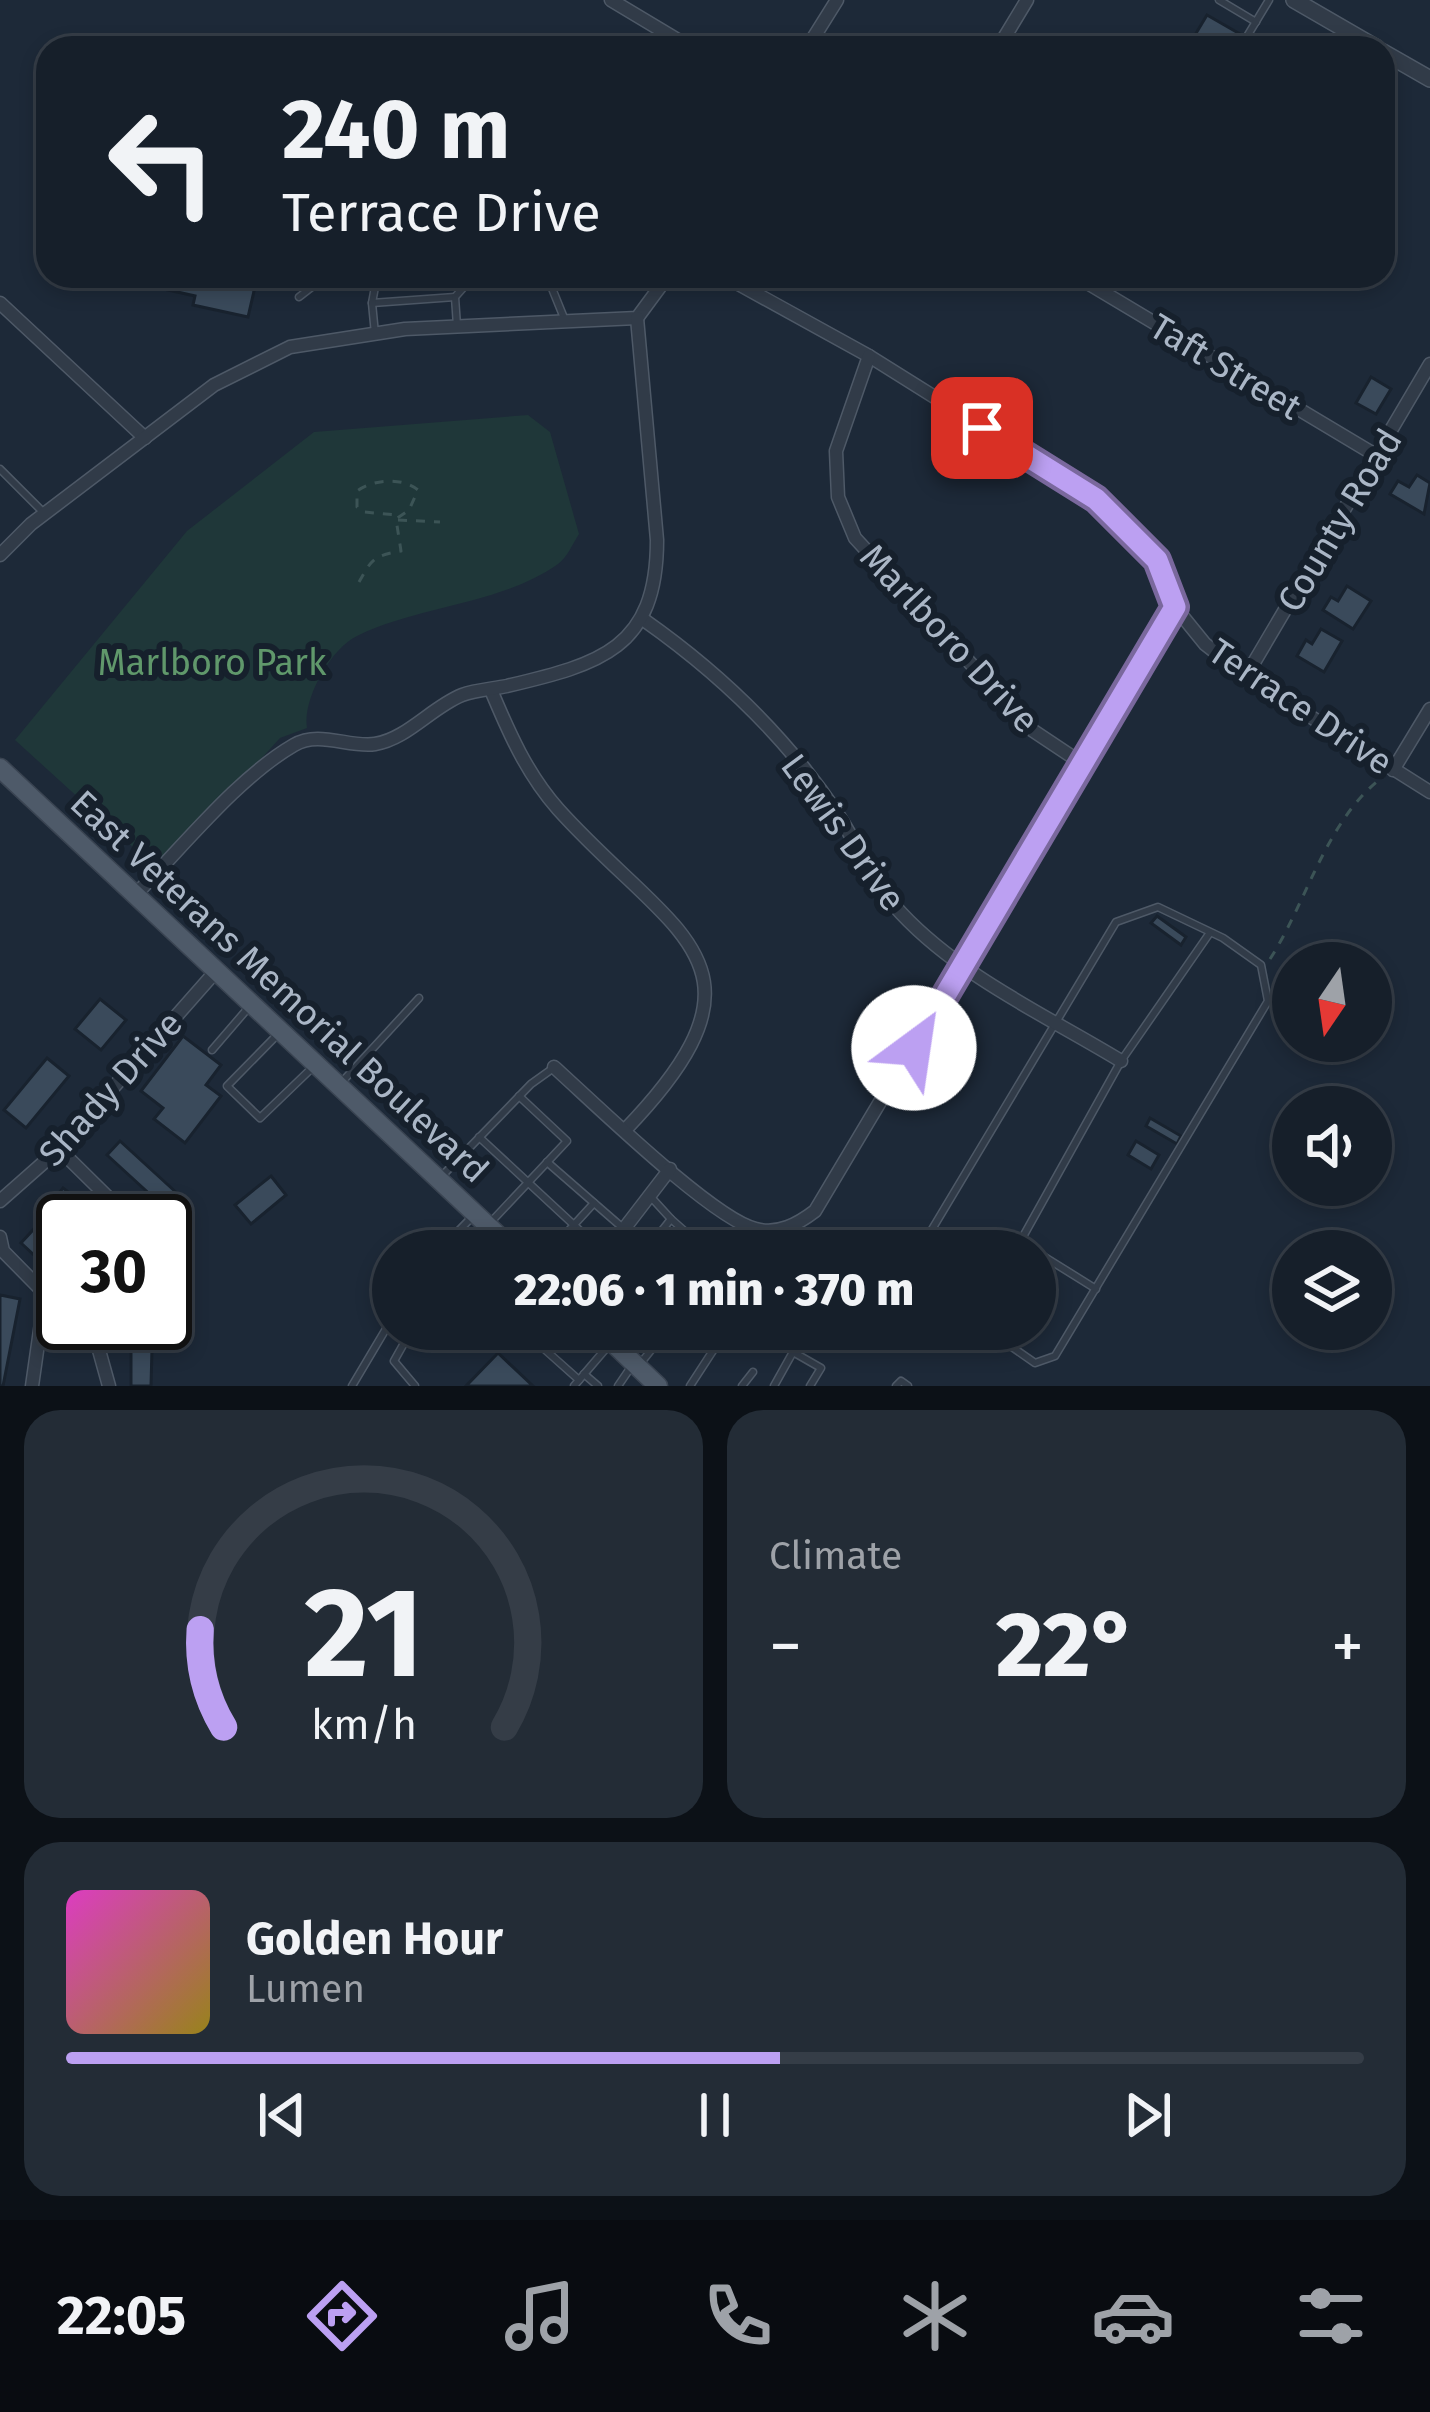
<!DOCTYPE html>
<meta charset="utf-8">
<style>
:root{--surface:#161f2a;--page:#232c36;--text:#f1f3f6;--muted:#9ea2a8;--line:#353d47;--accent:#bca0f2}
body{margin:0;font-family:"Fira Sans",sans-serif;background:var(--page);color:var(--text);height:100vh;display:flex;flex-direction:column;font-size:45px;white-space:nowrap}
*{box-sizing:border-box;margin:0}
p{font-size:39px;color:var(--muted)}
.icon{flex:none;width:66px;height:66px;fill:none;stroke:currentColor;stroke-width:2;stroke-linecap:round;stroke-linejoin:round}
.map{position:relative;height:1386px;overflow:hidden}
.panel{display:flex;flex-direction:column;gap:24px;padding:24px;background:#0c1117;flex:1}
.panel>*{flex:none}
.top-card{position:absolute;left:36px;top:36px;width:1359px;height:252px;border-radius:36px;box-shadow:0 6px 18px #0003,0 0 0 3px var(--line);background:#161f2a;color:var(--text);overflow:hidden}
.needle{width:78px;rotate:193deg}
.fabs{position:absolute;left:1272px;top:942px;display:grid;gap:24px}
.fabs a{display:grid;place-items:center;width:120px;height:120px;border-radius:50%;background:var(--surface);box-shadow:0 6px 18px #0003,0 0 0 3px var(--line);font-size:60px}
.speed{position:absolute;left:36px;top:1194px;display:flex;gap:24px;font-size:60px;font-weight:700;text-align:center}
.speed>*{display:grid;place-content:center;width:156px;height:156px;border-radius:50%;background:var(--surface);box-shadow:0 6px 18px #0003,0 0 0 3px var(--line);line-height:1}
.speed .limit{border:6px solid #111;border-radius:18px;background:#fff;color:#111}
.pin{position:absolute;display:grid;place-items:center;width:102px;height:102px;color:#fff;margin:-51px;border-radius:24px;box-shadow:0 6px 18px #0006}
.me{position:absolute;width:132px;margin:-66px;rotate:31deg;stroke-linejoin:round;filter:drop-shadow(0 0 9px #0008)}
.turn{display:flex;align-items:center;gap:42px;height:252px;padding:0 48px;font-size:54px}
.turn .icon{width:156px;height:156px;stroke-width:2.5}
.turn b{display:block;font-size:84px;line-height:102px}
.big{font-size:90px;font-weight:800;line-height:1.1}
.panel .card{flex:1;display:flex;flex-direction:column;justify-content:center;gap:18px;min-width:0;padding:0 42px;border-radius:36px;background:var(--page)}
.panel .dial{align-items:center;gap:0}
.dial svg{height:312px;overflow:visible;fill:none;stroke:var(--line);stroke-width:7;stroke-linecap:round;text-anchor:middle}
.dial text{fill:var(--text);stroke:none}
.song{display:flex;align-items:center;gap:36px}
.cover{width:144px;height:144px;border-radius:18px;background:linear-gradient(135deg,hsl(310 70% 55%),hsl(50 70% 35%))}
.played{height:12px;border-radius:6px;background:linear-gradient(90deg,var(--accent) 55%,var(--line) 55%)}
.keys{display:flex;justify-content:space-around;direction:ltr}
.heat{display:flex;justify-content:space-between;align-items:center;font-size:66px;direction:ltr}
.panel .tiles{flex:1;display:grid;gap:24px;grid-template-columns:1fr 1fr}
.card:last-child{grid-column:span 2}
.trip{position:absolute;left:372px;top:1230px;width:684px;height:120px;border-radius:60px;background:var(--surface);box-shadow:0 6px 18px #0003,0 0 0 3px var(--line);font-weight:800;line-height:120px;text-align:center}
.tabs{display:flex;height:192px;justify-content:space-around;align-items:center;background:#090c11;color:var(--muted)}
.tabs .icon{width:84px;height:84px}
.tabs .active{color:var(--accent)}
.tabs b{font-size:54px;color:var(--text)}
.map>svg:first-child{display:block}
</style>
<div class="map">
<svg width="1430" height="1386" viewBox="0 0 1430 1386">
<rect width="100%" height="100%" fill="#1d2938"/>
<!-- green -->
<path fill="#1f3739" d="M 528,415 L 550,432 L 579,534 C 573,543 567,558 558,564 C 500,605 420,605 357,636 C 331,648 302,700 307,728 L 280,738 L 159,871 L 15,740 L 187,531 L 314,432 Z"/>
<!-- building -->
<g fill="#3a4a5b" stroke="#18222e" stroke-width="3">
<polygon points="1207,15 1240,34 1232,48 1205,48 1192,40"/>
<polygon points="148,276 242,276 254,291 248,317 193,305 195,296 146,285"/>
<polygon points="1371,377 1391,389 1376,414 1356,403"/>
<polygon points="1417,475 1430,483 1424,514 1390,494 1398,481 1409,487"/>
<polygon points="1347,586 1371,601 1353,629 1323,610 1331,597 1338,601"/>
<polygon points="1321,629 1342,641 1324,672 1297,656 1306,640 1312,644"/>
<polygon points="1157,916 1186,937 1181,945 1151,923"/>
<polygon points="100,999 126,1020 101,1050 75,1029"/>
<polygon points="183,1036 221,1065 206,1085 221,1096 185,1143 154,1119 163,1108 141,1091"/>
<polygon points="47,1058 69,1076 26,1128 4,1110"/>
<polygon points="1150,1118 1181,1136 1177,1144 1146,1126"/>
<polygon points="120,1141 179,1195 166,1209 107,1155"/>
<polygon points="1136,1141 1159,1155 1151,1169 1128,1155"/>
<polygon points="271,1176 286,1195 251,1224 235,1205"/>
<polygon points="63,1188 106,1221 75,1221 51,1203"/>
<polygon points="33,1230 63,1258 60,1279 21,1243"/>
<polygon points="0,1295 20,1299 3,1386 0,1386"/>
<polygon points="131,1347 152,1348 151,1386 131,1386"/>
<polygon points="498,1353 533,1386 466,1386"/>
</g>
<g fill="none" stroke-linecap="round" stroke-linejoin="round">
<defs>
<g id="service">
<polyline points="1219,0 1256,22"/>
<polyline points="1243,43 1269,0"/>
<polyline points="547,276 564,318"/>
<polyline points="522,285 530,276"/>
<polyline points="299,297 326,276"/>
<polyline points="372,303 455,297"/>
<polyline points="457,326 455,297 463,288 462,276"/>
<polyline points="375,334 372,303 377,276"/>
<polyline points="0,469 44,513"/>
<polyline points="277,1035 227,1086 260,1118 313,1067"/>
<polyline points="212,1050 249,1007"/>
<polyline points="341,1083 419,998"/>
<polyline points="479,1137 602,1251"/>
<polyline points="547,1162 647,1249"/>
<polyline points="441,1177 531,1084 552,1069"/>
<polyline points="650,1196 671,1219"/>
<polyline points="490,1223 567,1141 519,1096"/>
<polyline points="648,1248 671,1219 697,1242 697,1251"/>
<polyline points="439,1251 473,1216"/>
<polyline points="550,1251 594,1203"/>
<polyline points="919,1251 1116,922 1158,907 1223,938 1261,965 1268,1001 1055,1356 1035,1363 986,1329"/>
<polyline points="1035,1251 1020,1242 1121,1061 1209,934"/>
<polyline points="1035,1251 1096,1289"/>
<polyline points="412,1329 394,1361 415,1386"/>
<polyline points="522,1329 533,1339 542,1329"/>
<polyline points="533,1339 579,1380"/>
<polyline points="640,1364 668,1329"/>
<polyline points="584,1374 598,1386"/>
<polyline points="352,1386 393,1317"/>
<polyline points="574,1386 609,1345"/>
<polyline points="618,1386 633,1364"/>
<polyline points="690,1386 716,1346"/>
<polyline points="742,1386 753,1372"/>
<polyline points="774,1386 793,1352 821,1368 810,1386"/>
<polyline points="896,1386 901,1381 908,1386"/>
</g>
<g id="minor">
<polyline points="611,0 691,48"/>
<polyline points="807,48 837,0"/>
<polyline points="998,48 1027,0"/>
<polyline points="724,276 869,356 1097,499 1157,559 1175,607 1205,644 1246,676 1430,792"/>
<polyline points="1076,276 1377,456"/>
<polyline points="0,303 145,438"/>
<polyline points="869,356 836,451 838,497 855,538 1032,730 1083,764"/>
<polyline points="0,555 31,524 214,385 290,347 405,329 637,318 668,276"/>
<path d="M 644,620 C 718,672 786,737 837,813 C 858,845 875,886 901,913 C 961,977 1047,1016 1121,1061"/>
<polyline points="1246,676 1430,364"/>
<path d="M 491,690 C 509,733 527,774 558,809 C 672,936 786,963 625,1130"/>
<polyline points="1393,770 1430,709"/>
<path d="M 135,895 C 182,848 237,778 294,745 C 319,730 349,748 375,744 C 407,739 432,707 462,695 C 475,690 492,689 507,686 C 600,664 657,649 657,540 L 637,318"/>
<path d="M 554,1067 C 592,1101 714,1220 756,1229 C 778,1235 798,1224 815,1211 L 1175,607"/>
<polyline points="59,1149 132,1221"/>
<polyline points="0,1201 59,1149 216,971"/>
<polyline points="0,1237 3,1251 63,1312"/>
<polyline points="607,1251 670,1169"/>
<polyline points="165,1253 182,1270"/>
<polyline points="75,1323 97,1343 109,1386"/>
<polyline points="32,1386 45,1295"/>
</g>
<g id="tertiary">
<polyline points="1294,0 1377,48"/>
<polyline points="1383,52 1430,79"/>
</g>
<g id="primary">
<polyline points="0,768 515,1251"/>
<polyline points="598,1329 658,1386"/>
</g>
</defs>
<!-- service casing -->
<use href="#service" stroke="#4e5967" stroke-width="9"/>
<!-- minor casing -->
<use href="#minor" stroke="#4e5967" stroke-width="15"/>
<!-- tertiary casing -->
<use href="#tertiary" stroke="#4e5967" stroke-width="18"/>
<!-- primary casing -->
<use href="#primary" stroke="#3a4452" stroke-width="21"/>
<!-- path -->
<g stroke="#3c5456" stroke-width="3" stroke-dasharray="9 9" stroke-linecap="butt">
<polyline points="398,520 440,522"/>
<path d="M 359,582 C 372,559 373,556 401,551 L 396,519 L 409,510 L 418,490 C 402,477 374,479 357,491 L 357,507 L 364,512 L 397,515"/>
<path d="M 1270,959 C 1308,900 1326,819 1384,776"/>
</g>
<!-- service -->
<use href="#service" stroke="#313b48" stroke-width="6"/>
<!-- minor -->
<use href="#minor" stroke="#313b48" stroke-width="12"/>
<!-- tertiary -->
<use href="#tertiary" stroke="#313b48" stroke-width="15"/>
<!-- primary -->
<use href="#primary" stroke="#4e5a69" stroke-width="18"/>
</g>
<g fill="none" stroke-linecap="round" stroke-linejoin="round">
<defs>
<polyline id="route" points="914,1048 1175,607 1157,560 1096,499 982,428"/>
</defs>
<!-- route casing -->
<use href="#route" stroke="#7a689d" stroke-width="30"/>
<!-- route -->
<use href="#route" stroke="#bca0f2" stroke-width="21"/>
</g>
<g text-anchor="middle" stroke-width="12" stroke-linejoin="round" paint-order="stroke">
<!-- street labels -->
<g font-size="36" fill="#aab6c6" stroke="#16202c">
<text transform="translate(1226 366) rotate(31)" y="13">Taft Street</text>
<text transform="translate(1339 520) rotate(-59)" y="13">County Road</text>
<text transform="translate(950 638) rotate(47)" y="13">Marlboro Drive</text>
<text transform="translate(1301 706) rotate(34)" y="13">Terrace Drive</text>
<text transform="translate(844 832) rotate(54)" y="13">Lewis Drive</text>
<text transform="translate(280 986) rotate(43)" y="13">East Veterans Memorial Boulevard</text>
<text transform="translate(110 1088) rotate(-48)" y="13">Shady Drive</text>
</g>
<!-- park labels -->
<g font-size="36" fill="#60986b" stroke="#16202c">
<text x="212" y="675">Marlboro Park</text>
</g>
</g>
</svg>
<div class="fabs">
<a><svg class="needle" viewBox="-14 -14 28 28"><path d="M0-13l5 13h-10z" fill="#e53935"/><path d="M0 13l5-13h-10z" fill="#9ea2a8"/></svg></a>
<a><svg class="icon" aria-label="sound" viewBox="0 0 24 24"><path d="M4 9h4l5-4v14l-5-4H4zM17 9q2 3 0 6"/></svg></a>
<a><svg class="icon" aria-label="layers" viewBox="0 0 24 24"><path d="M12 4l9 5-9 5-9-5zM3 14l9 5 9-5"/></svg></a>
</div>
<div class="speed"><div class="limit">30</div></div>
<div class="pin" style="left:982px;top:428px;background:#d93025"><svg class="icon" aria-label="arrive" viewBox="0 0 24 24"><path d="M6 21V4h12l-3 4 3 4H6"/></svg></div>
<svg class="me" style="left:914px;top:1048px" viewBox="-20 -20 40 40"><circle r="19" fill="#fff"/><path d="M0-13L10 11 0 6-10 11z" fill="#bca0f2"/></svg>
<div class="trip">22:06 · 1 min · 370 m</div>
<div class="top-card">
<div class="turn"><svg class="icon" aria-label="left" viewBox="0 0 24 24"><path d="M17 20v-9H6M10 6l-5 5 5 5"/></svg><div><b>240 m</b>Terrace Drive</div></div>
</div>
</div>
<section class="panel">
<div class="tiles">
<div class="card dial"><svg viewBox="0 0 100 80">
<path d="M14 69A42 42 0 1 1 86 69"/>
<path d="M14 69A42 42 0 0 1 8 44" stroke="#bca0f2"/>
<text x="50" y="56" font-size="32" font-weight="700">21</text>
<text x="50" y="72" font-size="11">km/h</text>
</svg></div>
<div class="card"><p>Climate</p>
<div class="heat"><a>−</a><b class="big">22°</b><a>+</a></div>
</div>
<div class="card">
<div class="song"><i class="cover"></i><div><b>Golden Hour</b><p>Lumen</p></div></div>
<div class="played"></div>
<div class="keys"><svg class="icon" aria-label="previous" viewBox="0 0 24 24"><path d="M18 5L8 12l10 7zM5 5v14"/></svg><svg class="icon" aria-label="pause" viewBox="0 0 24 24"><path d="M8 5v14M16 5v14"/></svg><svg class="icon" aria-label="next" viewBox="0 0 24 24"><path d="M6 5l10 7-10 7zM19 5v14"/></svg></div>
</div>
</div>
</section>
<nav class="tabs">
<b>22:05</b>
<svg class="icon active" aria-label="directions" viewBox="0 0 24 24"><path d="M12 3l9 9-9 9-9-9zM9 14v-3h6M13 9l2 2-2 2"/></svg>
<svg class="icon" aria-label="music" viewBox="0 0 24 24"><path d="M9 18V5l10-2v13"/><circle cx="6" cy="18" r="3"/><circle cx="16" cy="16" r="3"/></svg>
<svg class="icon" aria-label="phone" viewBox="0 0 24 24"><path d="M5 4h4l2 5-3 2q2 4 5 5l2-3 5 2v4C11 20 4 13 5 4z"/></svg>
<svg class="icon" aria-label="climate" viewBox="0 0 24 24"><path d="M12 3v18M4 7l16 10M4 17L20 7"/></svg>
<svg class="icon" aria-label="car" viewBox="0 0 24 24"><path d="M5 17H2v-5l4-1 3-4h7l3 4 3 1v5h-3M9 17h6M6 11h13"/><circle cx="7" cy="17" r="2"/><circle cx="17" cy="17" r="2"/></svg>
<svg class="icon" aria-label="filters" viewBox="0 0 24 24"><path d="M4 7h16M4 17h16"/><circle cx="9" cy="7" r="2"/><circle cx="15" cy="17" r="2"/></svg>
</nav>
